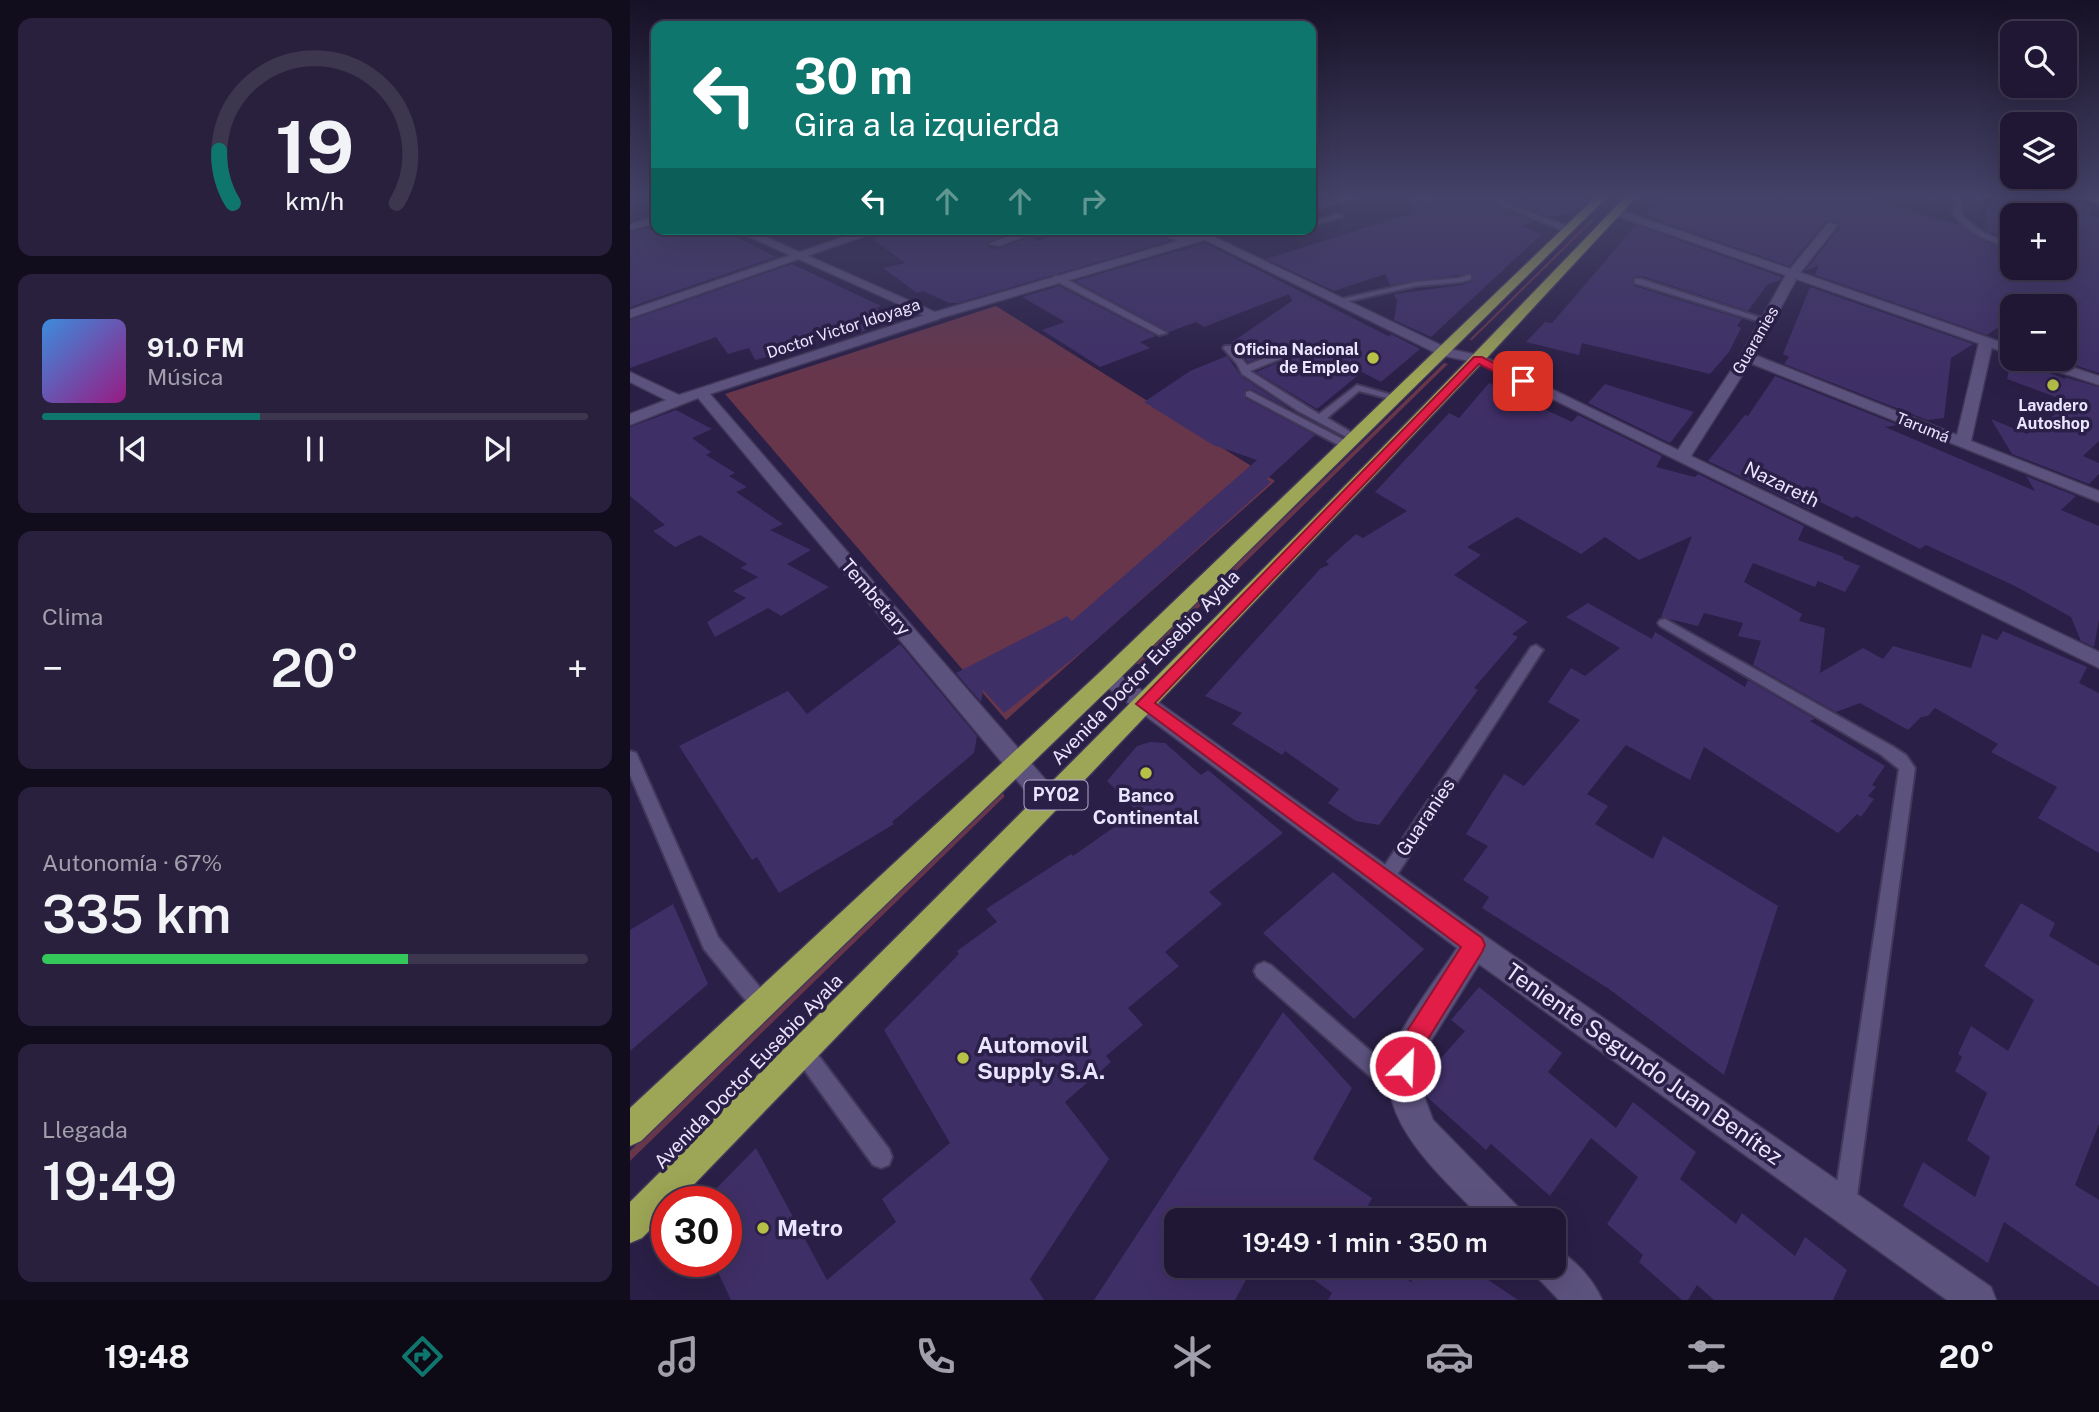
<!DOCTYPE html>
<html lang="es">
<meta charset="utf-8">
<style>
:root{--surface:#201734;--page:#28203c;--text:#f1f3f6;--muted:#a29fac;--line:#3d364f;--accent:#0f766e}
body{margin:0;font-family:"Public Sans",sans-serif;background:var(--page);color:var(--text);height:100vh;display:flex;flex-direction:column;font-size:26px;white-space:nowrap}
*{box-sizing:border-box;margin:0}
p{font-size:23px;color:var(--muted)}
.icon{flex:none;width:38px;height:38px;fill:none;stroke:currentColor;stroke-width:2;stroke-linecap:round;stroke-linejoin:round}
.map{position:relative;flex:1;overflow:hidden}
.panel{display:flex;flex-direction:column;gap:18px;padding:18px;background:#120d1d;width:630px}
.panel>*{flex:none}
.guide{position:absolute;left:21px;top:21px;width:665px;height:214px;border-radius:14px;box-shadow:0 7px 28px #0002,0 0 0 2px var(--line);background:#0f766e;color:#fff;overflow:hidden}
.controls{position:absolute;left:1370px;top:21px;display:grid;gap:14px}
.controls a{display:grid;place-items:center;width:77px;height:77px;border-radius:14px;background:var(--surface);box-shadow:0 7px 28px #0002,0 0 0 2px var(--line);font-size:35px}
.speed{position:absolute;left:21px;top:1186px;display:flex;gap:14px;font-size:35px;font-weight:700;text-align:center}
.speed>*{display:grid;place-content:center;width:91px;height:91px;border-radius:50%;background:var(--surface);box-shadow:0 7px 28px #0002,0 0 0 2px var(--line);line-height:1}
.speed .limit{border:10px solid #d22;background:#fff;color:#111}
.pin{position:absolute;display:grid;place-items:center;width:60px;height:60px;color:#fff;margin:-30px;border-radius:14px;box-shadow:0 4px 10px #0006}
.me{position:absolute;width:77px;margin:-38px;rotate:24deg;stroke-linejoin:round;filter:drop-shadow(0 0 5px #0008)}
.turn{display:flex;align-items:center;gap:24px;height:147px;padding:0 28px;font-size:32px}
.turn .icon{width:91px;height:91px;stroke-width:2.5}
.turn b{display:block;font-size:49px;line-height:60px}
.lanes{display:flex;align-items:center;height:66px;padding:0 28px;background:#0003;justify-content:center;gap:35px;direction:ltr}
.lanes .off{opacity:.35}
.big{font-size:52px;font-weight:600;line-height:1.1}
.panel .card{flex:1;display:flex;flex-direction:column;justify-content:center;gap:10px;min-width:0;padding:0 24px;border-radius:14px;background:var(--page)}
.panel .dial{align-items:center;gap:0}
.dial svg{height:182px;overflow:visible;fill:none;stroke:var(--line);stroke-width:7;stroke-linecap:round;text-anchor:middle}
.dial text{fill:var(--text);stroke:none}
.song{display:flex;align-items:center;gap:21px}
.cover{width:84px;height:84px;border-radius:10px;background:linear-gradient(135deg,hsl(210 70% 55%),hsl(310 70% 35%))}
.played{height:7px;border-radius:4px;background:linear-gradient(90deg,var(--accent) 40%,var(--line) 40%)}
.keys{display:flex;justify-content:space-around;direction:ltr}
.heat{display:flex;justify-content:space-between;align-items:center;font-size:38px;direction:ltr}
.charge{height:10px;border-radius:5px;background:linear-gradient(90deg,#34c759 67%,var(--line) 0)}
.trip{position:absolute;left:534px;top:1208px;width:402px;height:70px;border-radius:14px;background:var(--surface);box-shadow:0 7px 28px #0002,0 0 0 2px var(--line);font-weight:600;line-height:70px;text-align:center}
.dock{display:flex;height:112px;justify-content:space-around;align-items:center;background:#0d0915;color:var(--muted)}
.dock .icon{width:49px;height:49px}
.dock .active{color:var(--accent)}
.dock b{font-size:32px;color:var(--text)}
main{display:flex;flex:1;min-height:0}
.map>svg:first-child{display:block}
</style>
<main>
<section class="panel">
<div class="card dial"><svg viewBox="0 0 100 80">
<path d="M14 69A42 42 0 1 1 86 69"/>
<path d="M14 69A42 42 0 0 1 8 46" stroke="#0f766e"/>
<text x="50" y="56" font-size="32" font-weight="700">19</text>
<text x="50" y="72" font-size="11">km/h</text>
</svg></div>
<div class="card">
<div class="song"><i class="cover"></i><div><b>91.0 FM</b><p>Música</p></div></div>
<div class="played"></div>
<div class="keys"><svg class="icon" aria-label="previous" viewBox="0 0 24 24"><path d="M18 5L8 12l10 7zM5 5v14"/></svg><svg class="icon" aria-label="pause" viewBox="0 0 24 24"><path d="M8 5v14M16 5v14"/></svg><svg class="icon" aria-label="next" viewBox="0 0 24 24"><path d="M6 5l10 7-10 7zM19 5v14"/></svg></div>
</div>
<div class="card"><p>Clima</p>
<div class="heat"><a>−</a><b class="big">20°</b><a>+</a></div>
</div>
<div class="card"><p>Autonomía · 67%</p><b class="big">335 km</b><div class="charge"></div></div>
<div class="card"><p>Llegada</p><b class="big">19:49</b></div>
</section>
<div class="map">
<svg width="1469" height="1300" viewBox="0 0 1469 1300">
<rect width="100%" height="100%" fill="#2a1f46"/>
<!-- green -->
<g fill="#68364b">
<polygon points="961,220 964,220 842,340 839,340"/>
<polygon points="366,306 645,481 376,720 95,394"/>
<polygon points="814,363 818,364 510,665 505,663"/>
<polygon points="370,793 374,794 374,797 0,1161 0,1151"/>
</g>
<!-- building -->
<g fill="#3f2f67">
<polygon points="778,196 784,196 796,204 802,202 800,196 963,196 949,209 921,217 868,200 867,206 904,222 890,226 912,234 801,337 764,320 767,301 764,294 832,285 843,281 843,273 760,285 755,274 704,291 636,259 783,213"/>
<polygon points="1033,196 1232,196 1332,226 1356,242 1382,249 1382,268 1435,282 1435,203 1461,206 1460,216 1469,218 1469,373 1435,362 1435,306 1382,306 1382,318 1357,335 1185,275 1189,265 1175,271 1210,227 1209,222 1196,221 1159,266 1015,216"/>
<polygon points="1360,196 1382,196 1382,240 1355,230"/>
<polygon points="1006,225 1152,277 1150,280 1137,285 1118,311 1012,276 1003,277 1004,286 1112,319 1107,326 1111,328 1099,352 1080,374 952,343 949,355 896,342 915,322 922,323"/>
<polygon points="13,229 90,229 146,257 0,307 0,232"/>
<polygon points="278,229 384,231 357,243 358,247 368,249 399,237 408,241 440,229 513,229 540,241 328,303 319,303 293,291 287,293 253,268 275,263 243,239"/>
<polygon points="575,243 760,337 761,334 790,349 751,382 732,372 687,409 626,372 666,355 667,347 658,347 618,362 609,351 614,349 602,342 662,301 659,294 574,327 566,322 539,332 445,281"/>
<polygon points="162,264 251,306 246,308 264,321 222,335 216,329 152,345 157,352 125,360 119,348 98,354 86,337 0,368 0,320"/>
<polygon points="429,286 526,336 510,342 520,348 470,367 412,330 435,322 392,297"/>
<polygon points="1180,287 1343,344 1321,358 1314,418 1297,420 1154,364 1159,357 1153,354"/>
<polygon points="597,356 611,376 660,409 621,389 614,390 615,398 685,435 637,479 641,482 463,643 374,713 353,690 351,702 326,673 437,616 442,621 627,460 583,445 514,402 560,371"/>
<polygon points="1382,358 1435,379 1435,377 1469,387 1469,441 1453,456 1469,463 1469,474 1459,484 1382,454 1361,419 1397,434 1442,403 1377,379"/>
<polygon points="1145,376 1268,425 1255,427 1405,491 1396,476 1446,496 1431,510 1469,526 1469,620 1464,647 1451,641 1441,617 1385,586 1296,545 1290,549 1226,516 1223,518 1184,499 1180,510 1078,461 1115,415 1118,416"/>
<polygon points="859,383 942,422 948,415 1032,456 1026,467 1065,477 1068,474 1174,526 1168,540 1214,557 1213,559 1230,566 1215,592 1188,581 1185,587 1123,563 1114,582 1172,614 1169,621 1195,628 1190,673 1233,648 1253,659 1263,646 1341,668 1352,634 1367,640 1373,631 1457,667 1449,683 1469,693 1469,853 1408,818 1427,787 1361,752 1368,744 1305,708 1298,716 1291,717 1278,730 1230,703 1206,712 1123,665 1131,641 1108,636 1113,623 1074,613 1068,626 1031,617 1062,536 1009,560 975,537 951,554 887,517 837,547 851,555 824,575 898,622 882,634 888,637 844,688 848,690 749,825 726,821 698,803 709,789 655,751 652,755 602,724 612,713 575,696 691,568 699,565 696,561 726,534 733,538 777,511 745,492 819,413 829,418"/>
<polygon points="975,384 1064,412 1040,443 958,403"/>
<polygon points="46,410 82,429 62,438 81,452 76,455 105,473 99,476 117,487 106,492 153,524 140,530 181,550 157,564 199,587 151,616 138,608 85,637 77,622 116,598 103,591 128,577 111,568 117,564 70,535 45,547 23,531 35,525 0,496 0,427"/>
<polygon points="958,603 1022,639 1025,632 1115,687 1118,680 1185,719 1180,721 1255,766 1242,785 1246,787 1238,796 1244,799 1231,817 1227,814 1208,833 1074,747 1060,780 996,745 957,794 978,806 965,824 1023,859 1033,836 1148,906 1094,1075 979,989 852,908 859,897 833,880 858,846 836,834 874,774 894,786 950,720 918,702 941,668 955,676 990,648 936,617"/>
<polygon points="270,644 347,736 344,753 262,822 264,824 149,893 127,857 122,860 49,746 158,691 177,714"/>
<polygon points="520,742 535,743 571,775 578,770 653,833 579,892 592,904 535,952 549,966 498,1008 513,1025 476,1056 481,1062 435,1102 479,1159 400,1279 414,1300 101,1300 83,1262 96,1262 96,1202 73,1202 126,1148 197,1280 266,1222 252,1199 320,1143 254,1030 329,954 327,951 367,922 356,909 441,854 443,856 507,811 477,781 507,746"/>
<polygon points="703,872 794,949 724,1019 633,933"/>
<polygon points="1391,903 1425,923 1419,936 1469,966 1469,1124 1445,1185 1469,1200 1469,1287 1374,1222 1358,1263 1273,1206 1293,1162 1345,1197 1360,1157 1337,1140 1357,1093 1325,1071 1332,1057 1328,1054 1341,1026 1378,1051 1404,1000 1354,966"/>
<polygon points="43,904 78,984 0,1051 0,930"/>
<polygon points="849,987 932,1053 918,1072 986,1128 1003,1102 1066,1152 1050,1179 1106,1224 1112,1213 1165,1256 1175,1237 1217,1270 1203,1300 1084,1300 1067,1285 1058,1300 1052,1300 1009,1262 1013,1255 977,1224 1008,1177 961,1138 920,1196 861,1144 856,1150 797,1097 795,1091 795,1076 835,1031 821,1020"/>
<polygon points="653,1012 722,1088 683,1159 742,1198 731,1220 546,1220 546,1265 624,1265 605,1300 464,1300"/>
<polygon points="664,1265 757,1265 781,1282 789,1265 836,1265 888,1300 698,1300 702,1293"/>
</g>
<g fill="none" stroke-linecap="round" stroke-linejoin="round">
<defs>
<g id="lane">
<polygon points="787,196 796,196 800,200 795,201"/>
<polygon points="1282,196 1311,196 1308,198"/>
<path d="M 1325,196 L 1331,196 L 1331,214 C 1345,230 1362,238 1382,243 L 1382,247 C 1358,243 1339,233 1323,214 Z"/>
<polygon points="870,201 942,228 943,230 936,232 868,204"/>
<polygon points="710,213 713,217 681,226 681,222"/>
<polygon points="655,229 668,229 650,235 646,233"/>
<polygon points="838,275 841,275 841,279 831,282 786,286 711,303 707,300 786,282 829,278"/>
<polygon points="424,276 430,276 537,333 529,335 424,280"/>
<polygon points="1005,279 1011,279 1141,321 1134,323 1005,283"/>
<polygon points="595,346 601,346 617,365 659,349 665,349 665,353 620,371 689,414 727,385 773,398 768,401 729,391 697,418 731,438 730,440 722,440 668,411 612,374 607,364 593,348"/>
<polygon points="620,391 722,444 723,446 718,449 714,448 616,396 616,392"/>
<polygon points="1035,619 1262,746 1276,755 1285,768 1226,1203 1223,1211 1215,1214 1207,1211 1204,1203 1269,769 1250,754 1030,626 1028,623 1030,620"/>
<polygon points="906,645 913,650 761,884 755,887 749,884 746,879 749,874 901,647"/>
<polygon points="0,751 6,753 8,757 88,937 139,998 142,1005 139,1012 132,1014 125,1012 74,949 0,775"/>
<polygon points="634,962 641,965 781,1086 784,1093 781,1100 774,1103 767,1100 627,977 624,971 627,965"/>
<polygon points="172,1040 179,1043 259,1149 262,1157 259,1165 251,1168 243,1165 165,1057 162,1050 165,1043"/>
</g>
<g id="street">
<polygon points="714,196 732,196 681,211 681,205"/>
<polygon points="1198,223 1208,225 1169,274 1125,355 1327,435 1349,342 1356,338 1361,339 1363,342 1341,441 1469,491 1469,502 1120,363 1061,456 1469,652 1469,668 841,359 843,356 853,356 1048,450 1110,357 1157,273"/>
<polygon points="237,229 254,229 0,318 0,310"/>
<polygon points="397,229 413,229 369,246 359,244"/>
<polygon points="588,229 606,229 576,239 570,236"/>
<polygon points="304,312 311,316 309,319 80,394 428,794 431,801 428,808 419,811 410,808 68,398 0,425 0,414 36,400 0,382 0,372 49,395"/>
<path d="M 478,669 L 486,672 L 855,936 L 1361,1287 L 1366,1300 L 1317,1300 L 849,964 L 794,1052 L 792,1091 L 803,1120 L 889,1208 L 894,1220 L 853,1220 C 809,1172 732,1113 768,1038 C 784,1007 808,977 827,948 L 470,682 L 467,677 L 470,672 Z"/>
<path d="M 924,1249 C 944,1257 964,1281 972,1300 L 929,1300 L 908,1278 L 903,1265 L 924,1265 Z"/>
</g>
<g id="secondary">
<polygon points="982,210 990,210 1382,346 1382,355 982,214"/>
<polygon points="26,217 26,223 0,230 0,224"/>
<path d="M 102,229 L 117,229 L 305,312 L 548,241 L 515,229 C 538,229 553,239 576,233 L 819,349 L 853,356 L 855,359 L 848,363 L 810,355 L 575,240 L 304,320 Z"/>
<polygon points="1397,359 1417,359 1469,376 1469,385 1399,362"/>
</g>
<g id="highway">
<polygon points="967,196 978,196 486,682 11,1141 0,1146 0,1108 470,672"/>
<path d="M 996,196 L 1007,196 L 853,362 L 428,808 L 47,1202 L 37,1202 L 37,1213 L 12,1238 L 0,1243 L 0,1202 C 335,869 670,537 996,196 Z"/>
<polygon points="1446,196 1469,197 1469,203 1447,198"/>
</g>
</defs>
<!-- lane casing -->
<use href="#lane" stroke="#42385a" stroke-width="4"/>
<!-- street casing -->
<use href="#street" stroke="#42385a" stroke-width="3"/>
<!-- secondary casing -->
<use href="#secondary" stroke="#42385a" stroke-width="3"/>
<!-- highway casing -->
<use href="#highway" stroke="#42385a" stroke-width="3"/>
<!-- lane -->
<use href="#lane" fill="#5c527e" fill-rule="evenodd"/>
<!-- street -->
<use href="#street" fill="#5c527e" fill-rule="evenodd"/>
<!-- secondary -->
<use href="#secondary" fill="#5c527e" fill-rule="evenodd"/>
<!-- highway -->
<use href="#highway" fill="#9da556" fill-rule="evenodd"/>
</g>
<!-- sky -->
<linearGradient id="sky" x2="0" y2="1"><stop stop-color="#171126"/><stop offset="0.52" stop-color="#444268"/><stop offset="1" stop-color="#444268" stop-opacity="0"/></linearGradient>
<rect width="1469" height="378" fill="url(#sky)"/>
<!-- route -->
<polygon fill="#e11d48" stroke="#92132f" stroke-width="2" points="844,357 852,357 899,381 889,384 849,364 525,703 852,938 855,945 852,952 790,1052 783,1074 775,1077 766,1074 763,1066 772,1039 831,947 506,704"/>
<!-- markers -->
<g fill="#b7c148" stroke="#2a1f46" stroke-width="2.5">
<circle cx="743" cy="358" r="7"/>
<circle cx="1423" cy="385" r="7"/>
<circle cx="516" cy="773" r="7"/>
<circle cx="333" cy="1058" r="7"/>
<circle cx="133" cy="1228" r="7"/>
</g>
<g text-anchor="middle" stroke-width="7" stroke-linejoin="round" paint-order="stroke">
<!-- far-street labels -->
<g font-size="16" fill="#eae5ff" stroke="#2a1f46">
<text transform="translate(213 328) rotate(-18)" y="6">Doctor Victor Idoyaga</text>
<text transform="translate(1125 340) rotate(-60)" y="6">Guaranies</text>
<text transform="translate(1293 427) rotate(22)" y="6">Tarumá</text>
</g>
<!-- far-poi labels -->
<g font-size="16" font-weight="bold" fill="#eae5ff" stroke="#2a1f46" text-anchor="end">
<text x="729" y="355">Oficina Nacional<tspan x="729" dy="18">de Empleo</tspan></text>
<text x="1423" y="411" text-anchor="middle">Lavadero<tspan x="1423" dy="18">Autoshop</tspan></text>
</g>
<!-- shield labels -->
<rect fill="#2a1f46" stroke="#b0aac8" stroke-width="2" x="394.5" y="780.5" width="63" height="29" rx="5"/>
<g font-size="18" font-weight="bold" fill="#eae5ff">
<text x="426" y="801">PY02</text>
</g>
<!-- street labels -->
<g font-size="19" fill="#eae5ff" stroke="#2a1f46">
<text transform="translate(1152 484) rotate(26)" y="7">Nazareth</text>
<text transform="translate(246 597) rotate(49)" y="7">Tembetary</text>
<text transform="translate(515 667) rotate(-46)" y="7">Avenida Doctor Eusebio Ayala</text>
<text transform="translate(795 817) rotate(-56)" y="7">Guaranies</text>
<text transform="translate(118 1071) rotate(-46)" y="7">Avenida Doctor Eusebio Ayala</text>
</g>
<!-- poi labels -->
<g font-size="19" font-weight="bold" fill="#eae5ff" stroke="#2a1f46">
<text x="516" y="802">Banco<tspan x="516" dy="22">Continental</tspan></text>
</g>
<!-- near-poi labels -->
<g font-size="23" font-weight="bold" fill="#eae5ff" stroke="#2a1f46" text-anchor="start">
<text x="347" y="1053">Automovil<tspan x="347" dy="26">Supply S.A.</tspan></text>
<text x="147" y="1236">Metro</text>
</g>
<!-- near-street labels -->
<g font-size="23" fill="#eae5ff" stroke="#2a1f46">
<text transform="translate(1014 1064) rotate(35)" y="8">Teniente Segundo Juan Benítez</text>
</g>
</g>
</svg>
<div class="controls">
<a><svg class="icon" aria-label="search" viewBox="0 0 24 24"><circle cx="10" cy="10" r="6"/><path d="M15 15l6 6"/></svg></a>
<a><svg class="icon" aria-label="layers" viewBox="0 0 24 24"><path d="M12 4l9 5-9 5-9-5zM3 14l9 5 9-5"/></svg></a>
<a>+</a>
<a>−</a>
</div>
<div class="speed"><div class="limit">30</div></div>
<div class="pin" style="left:893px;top:381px;background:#d93025"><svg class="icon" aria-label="arrive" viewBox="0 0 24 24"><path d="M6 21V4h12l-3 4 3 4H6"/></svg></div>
<svg class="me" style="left:775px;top:1066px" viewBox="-20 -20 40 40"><circle r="17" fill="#e11d48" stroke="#fff" stroke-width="3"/><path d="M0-11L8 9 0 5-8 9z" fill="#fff"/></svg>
<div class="trip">19:49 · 1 min · 350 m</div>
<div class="guide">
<div class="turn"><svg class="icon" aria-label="left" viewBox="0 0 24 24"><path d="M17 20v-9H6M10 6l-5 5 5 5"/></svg><div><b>30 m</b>Gira a la izquierda</div></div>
<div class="lanes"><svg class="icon" aria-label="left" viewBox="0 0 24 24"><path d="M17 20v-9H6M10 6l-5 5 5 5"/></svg><svg class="icon off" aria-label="ahead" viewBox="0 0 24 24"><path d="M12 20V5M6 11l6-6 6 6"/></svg><svg class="icon off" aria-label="ahead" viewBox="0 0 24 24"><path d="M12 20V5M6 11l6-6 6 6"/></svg><svg class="icon off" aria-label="right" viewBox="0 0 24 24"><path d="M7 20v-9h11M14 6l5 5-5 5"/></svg></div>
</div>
</div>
</main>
<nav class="dock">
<b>19:48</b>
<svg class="icon active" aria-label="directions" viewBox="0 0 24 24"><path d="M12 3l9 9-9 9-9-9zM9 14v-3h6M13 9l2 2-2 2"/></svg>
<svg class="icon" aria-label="music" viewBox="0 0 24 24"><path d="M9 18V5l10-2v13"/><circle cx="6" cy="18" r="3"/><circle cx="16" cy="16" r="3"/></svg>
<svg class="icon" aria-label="phone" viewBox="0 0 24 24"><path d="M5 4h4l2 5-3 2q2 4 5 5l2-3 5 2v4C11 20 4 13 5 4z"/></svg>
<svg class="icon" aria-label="climate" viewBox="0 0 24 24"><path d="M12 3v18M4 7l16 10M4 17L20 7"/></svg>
<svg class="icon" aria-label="car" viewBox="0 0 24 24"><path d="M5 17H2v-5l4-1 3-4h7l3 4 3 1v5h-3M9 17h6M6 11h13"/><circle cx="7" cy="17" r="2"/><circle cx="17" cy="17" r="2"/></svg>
<svg class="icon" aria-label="filters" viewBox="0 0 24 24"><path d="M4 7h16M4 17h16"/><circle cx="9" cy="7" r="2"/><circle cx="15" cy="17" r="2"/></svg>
<b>20°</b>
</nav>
